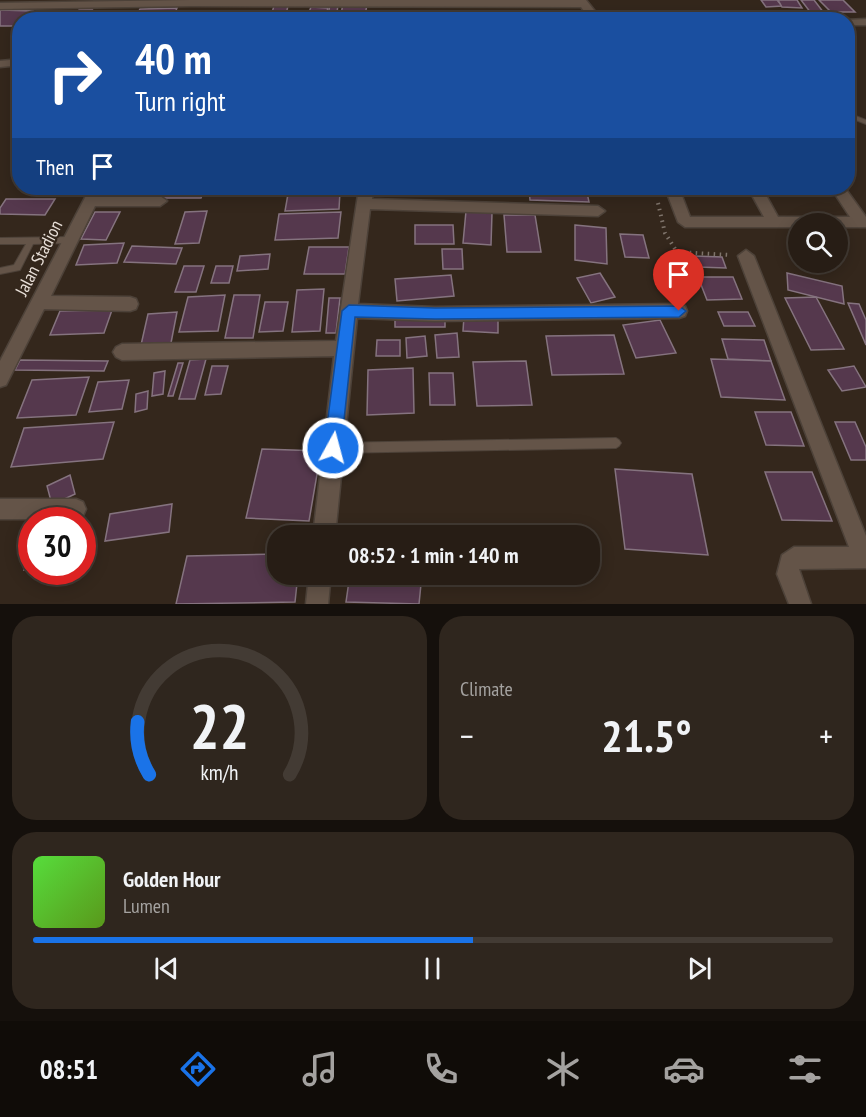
<!DOCTYPE html>
<meta charset="utf-8">
<style>
:root{--surface:#271d15;--page:#2f261e;--text:#f1f3f6;--muted:#a4a2a0;--line:#433b34;--accent:#1a73e8}
body{margin:0;font-family:"PT Sans Narrow",sans-serif;background:var(--page);color:var(--text);height:100vh;display:flex;flex-direction:column;font-size:22px;white-space:nowrap}
*{box-sizing:border-box;margin:0}
p{font-size:20px;color:var(--muted)}
.icon{flex:none;width:33px;height:33px;fill:none;stroke:currentColor;stroke-width:2;stroke-linecap:round;stroke-linejoin:round}
.map{position:relative;height:604px;overflow:hidden}
.drawer{display:flex;flex-direction:column;gap:12px;padding:12px;background:#15100c;flex:1}
.drawer>*{flex:none}
.hud{position:absolute;left:12px;top:12px;width:843px;height:183px;border-radius:24px;box-shadow:0 3px 15px #0003,0 0 0 2px var(--line);background:#1a4fa0;color:#fff;overflow:hidden}
.buttons{position:absolute;left:788px;top:213px;display:grid;gap:12px}
.buttons a{display:grid;place-items:center;width:60px;height:60px;border-radius:50%;background:var(--surface);box-shadow:0 3px 15px #0003,0 0 0 2px var(--line);font-size:30px}
.speed{position:absolute;left:18px;top:507px;display:flex;gap:12px;font-size:30px;font-weight:700;text-align:center}
.speed>*{display:grid;place-content:center;width:78px;height:78px;border-radius:50%;background:var(--surface);box-shadow:0 3px 15px #0003,0 0 0 2px var(--line);line-height:1}
.speed .limit{border:9px solid #d22;background:#fff;color:#111}
.pin{position:absolute;display:grid;place-items:center;width:51px;height:51px;color:#fff;margin:-62px -26px;border-radius:50% 50% 50% 0;rotate:-45deg;box-shadow:0 0 6px #0007}
.pin .icon{rotate:45deg}
.me{position:absolute;width:66px;margin:-33px;rotate:7deg;stroke-linejoin:round;filter:drop-shadow(0 0 4px #0008)}
.turn{display:flex;align-items:center;gap:21px;height:126px;padding:0 24px;font-size:27px}
.turn .icon{width:78px;height:78px;stroke-width:2.5}
.turn b{display:block;font-size:42px;line-height:51px}
.then{display:flex;align-items:center;height:57px;padding:0 24px;background:#0003;gap:12px;font-size:22px}
.big{font-size:45px;font-weight:800;line-height:1.1}
.drawer .widget{flex:1;display:flex;flex-direction:column;justify-content:center;gap:9px;min-width:0;padding:0 21px;border-radius:24px;background:var(--page)}
.drawer .dial{align-items:center;gap:0}
.dial svg{height:156px;overflow:visible;fill:none;stroke:var(--line);stroke-width:7;stroke-linecap:round;text-anchor:middle}
.dial text{fill:var(--text);stroke:none}
.song{display:flex;align-items:center;gap:18px}
.cover{width:72px;height:72px;border-radius:9px;background:linear-gradient(135deg,hsl(110 70% 55%),hsl(90 70% 35%))}
.played{height:6px;border-radius:3px;background:linear-gradient(90deg,var(--accent) 55%,var(--line) 55%)}
.keys{display:flex;justify-content:space-around;direction:ltr}
.heat{display:flex;justify-content:space-between;align-items:center;font-size:33px;direction:ltr}
.drawer .tiles{flex:1;display:grid;gap:12px;grid-template-columns:1fr 1fr}
.widget:last-child{grid-column:span 2}
.trip{position:absolute;left:267px;top:525px;width:333px;height:60px;border-radius:24px;background:var(--surface);box-shadow:0 3px 15px #0003,0 0 0 2px var(--line);font-weight:800;line-height:60px;text-align:center}
.dock{display:flex;height:96px;justify-content:space-around;align-items:center;background:#100c08;color:var(--muted)}
.dock .icon{width:42px;height:42px}
.dock .selected{color:var(--accent)}
.dock b{font-size:27px;color:var(--text)}
.map>svg:first-child{display:block}
</style>
<div class="map">
<svg width="866" height="604" viewBox="0 0 866 604">
<rect width="100%" height="100%" fill="#34271c"/>
<!-- building -->
<g fill="#55384d" stroke="#85737f" stroke-width="1.5">
<polygon points="761,0 777,0 782,6 766,7"/>
<polygon points="778,0 797,0 802,8 782,7"/>
<polygon points="801,0 814,0 824,13 811,13"/>
<polygon points="819,0 843,0 855,12 831,12"/>
<polygon points="343,4 367,5 365,15 341,14"/>
<polygon points="330,5 338,5 336,19 327,19"/>
<polygon points="274,6 288,6 285,18 270,19"/>
<polygon points="311,7 328,8 324,20 306,20"/>
<polygon points="177,8 172,20 134,20 140,9"/>
<polygon points="0,10 33,11 25,20 20,20 19,26 0,26"/>
<polygon points="79,10 92,10 85,20 72,20"/>
<polygon points="117,14 114,20 94,20 96,15"/>
<rect x="338" y="16" width="28" height="4"/>
<polygon points="141,188 205,188 201,198 136,198"/>
<polygon points="529,188 586,188 589,202 530,200"/>
<polygon points="340,192 339,209 285,211 288,194"/>
<polygon points="6,199 55,199 45,215 0,214 0,208"/>
<polygon points="207,211 199,243 175,244 185,212"/>
<polygon points="466,211 492,213 491,245 463,243"/>
<polygon points="95,212 120,212 106,240 81,239"/>
<polygon points="341,212 338,238 275,240 279,214"/>
<polygon points="504,215 535,215 541,252 507,252"/>
<polygon points="415,225 453,225 454,244 415,244"/>
<polygon points="575,225 606,228 607,264 575,260"/>
<polygon points="620,234 643,235 649,258 625,257"/>
<polygon points="124,243 117,263 76,265 84,245"/>
<polygon points="132,246 182,248 176,264 124,262"/>
<polygon points="309,247 349,247 345,274 304,274"/>
<polygon points="442,249 462,249 463,269 443,269"/>
<polygon points="270,254 268,269 237,271 240,256"/>
<polygon points="694,256 722,257 726,268 697,267"/>
<polygon points="184,266 204,266 196,292 175,292"/>
<polygon points="216,266 233,266 229,283 211,283"/>
<polygon points="600,273 615,297 591,303 577,278"/>
<polygon points="787,273 842,286 844,304 788,290"/>
<polygon points="451,275 454,296 397,301 395,279"/>
<polygon points="698,277 733,277 742,299 707,300"/>
<polygon points="324,289 320,331 292,332 297,290"/>
<polygon points="225,295 218,331 179,332 188,297"/>
<polygon points="234,295 260,295 253,338 225,338"/>
<polygon points="816,297 844,349 811,350 785,298"/>
<polygon points="329,298 340,298 336,333 326,333"/>
<polygon points="265,302 288,302 283,331 259,332"/>
<polygon points="848,303 859,304 866,320 866,345"/>
<polygon points="112,310 104,333 50,335 60,311"/>
<polygon points="177,312 171,343 141,345 148,314"/>
<polygon points="718,312 748,312 755,326 724,326"/>
<polygon points="445,316 445,327 395,327 395,317"/>
<polygon points="464,316 498,319 498,333 463,331"/>
<polygon points="660,320 676,353 636,358 623,325"/>
<polygon points="457,333 459,357 437,358 435,335"/>
<polygon points="614,335 624,374 552,375 546,336"/>
<polygon points="425,336 427,356 407,358 406,338"/>
<polygon points="722,339 764,340 771,361 728,359"/>
<polygon points="377,340 400,340 400,356 376,356"/>
<polygon points="206,359 195,399 179,399 190,360"/>
<polygon points="711,359 771,361 785,400 721,397"/>
<polygon points="20,360 108,361 104,371 15,370"/>
<polygon points="526,361 532,405 477,406 473,362"/>
<polygon points="178,363 183,363 173,396 168,396"/>
<polygon points="212,366 228,366 221,394 205,395"/>
<polygon points="854,366 866,387 842,391 828,370"/>
<polygon points="413,368 414,413 367,415 368,370"/>
<polygon points="165,371 163,394 152,396 154,373"/>
<polygon points="429,373 453,373 455,405 430,405"/>
<polygon points="89,377 76,415 17,418 32,380"/>
<polygon points="129,380 122,409 89,412 98,382"/>
<polygon points="148,391 147,409 135,412 136,394"/>
<polygon points="755,412 791,412 804,446 766,445"/>
<polygon points="114,422 103,459 11,467 24,428"/>
<polygon points="835,422 855,422 866,447 866,460 851,460"/>
<polygon points="262,449 321,451 309,521 246,518"/>
<polygon points="615,469 692,474 708,555 625,549"/>
<polygon points="765,472 812,472 832,521 782,520"/>
<polygon points="70,475 75,494 52,505 47,486"/>
<polygon points="172,504 169,532 105,541 110,514"/>
<polygon points="32,545 32,568 24,570 28,546"/>
<polygon points="278,554 278,574 298,574 295,602 176,604 187,556"/>
<polygon points="350,574 422,574 419,604 346,602"/>
</g>
<g fill="none" stroke-linecap="round" stroke-linejoin="round">
<defs>
<g id="lane">
<polygon points="848,113 866,120 866,124 848,117"/>
<polygon points="70,237 74,240 70,243 33,244 20,270 0,274 0,268 14,265 26,244 0,244 0,238"/>
<polygon points="616,438 619,440 621,443 619,446 616,448 333,453 330,451 328,448 330,445 333,443"/>
</g>
<g id="street">
<polygon points="189,0 586,0 602,20 591,20 581,7 191,6 0,9 0,3"/>
<polygon points="866,19 866,25 848,25 845,20"/>
<polygon points="20,59 20,65 0,67 0,61"/>
<polygon points="90,188 104,188 100,196 160,196 167,201 160,206 95,206 51,296 130,297 136,299 138,304 136,309 130,311 44,309 6,385 0,387 0,361"/>
<polygon points="359,188 373,188 372,199 598,206 605,211 598,216 370,209 358,304 435,307 679,304 685,306 687,311 685,316 679,318 435,321 357,318 335,536 313,536 334,356 122,360 116,357 113,352 116,347 122,344 336,341"/>
<polygon points="665,188 679,188 690,217 764,217 748,188 762,188 778,217 850,217 831,188 845,188 866,217 866,227 837,227 837,224 798,224 798,227 685,227 678,222"/>
<polygon points="746,250 754,256 866,536 866,568 799,569 811,604 789,604 777,574 782,555 794,547 849,547 738,256"/>
<polygon points="0,499 76,499 83,502 86,509 83,516 76,519 0,519"/>
<polygon points="309,574 331,574 328,604 306,604"/>
</g>
</defs>
<!-- lane casing -->
<use href="#lane" stroke="#4d4239" stroke-width="2"/>
<!-- street casing -->
<use href="#street" stroke="#4d4239" stroke-width="3"/>
<!-- path -->
<polyline stroke="#7f746b" stroke-width="4" stroke-dasharray="1.5 4.5" stroke-linecap="butt" points="658,203 665,233 677,252 730,255"/>
<!-- lane -->
<use href="#lane" fill="#645448" fill-rule="evenodd"/>
<!-- street -->
<use href="#street" fill="#645448" fill-rule="evenodd"/>
</g>
<!-- route -->
<polygon fill="#1a73e8" stroke="#114b97" stroke-width="1.5" points="349,305 435,308 679,306 686,311 679,317 435,319 355,317 341,448 338,454 333,456 327,454 324,448 342,311"/>
<g text-anchor="middle" stroke-width="4.5" stroke-linejoin="round" paint-order="stroke">
<!-- street labels -->
<g font-size="18" fill="#e9e0d9" stroke="#34271c">
<text transform="translate(39 258) rotate(-63)" y="6">Jalan Stadion</text>
</g>
</g>
</svg>
<div class="buttons">
<a><svg class="icon" aria-label="search" viewBox="0 0 24 24"><circle cx="10" cy="10" r="6"/><path d="M15 15l6 6"/></svg></a>
</div>
<div class="speed"><div class="limit">30</div></div>
<div class="pin" style="left:679px;top:311px;background:#d93025"><svg class="icon" aria-label="arrive" viewBox="0 0 24 24"><path d="M6 21V4h12l-3 4 3 4H6"/></svg></div>
<svg class="me" style="left:333px;top:448px" viewBox="-20 -20 40 40"><circle r="17" fill="#1a73e8" stroke="#fff" stroke-width="3"/><path d="M0-11L8 9 0 5-8 9z" fill="#fff"/></svg>
<div class="trip">08:52 · 1 min · 140 m</div>
<div class="hud">
<div class="turn"><svg class="icon" aria-label="right" viewBox="0 0 24 24"><path d="M7 20v-9h11M14 6l5 5-5 5"/></svg><div><b>40 m</b>Turn right</div></div>
<div class="then">Then<svg class="icon" aria-label="arrive" viewBox="0 0 24 24"><path d="M6 21V4h12l-3 4 3 4H6"/></svg></div>
</div>
</div>
<section class="drawer">
<div class="tiles">
<div class="widget dial"><svg viewBox="0 0 100 80">
<path d="M14 69A42 42 0 1 1 86 69"/>
<path d="M14 69A42 42 0 0 1 8 42" stroke="#1a73e8"/>
<text x="50" y="56" font-size="32" font-weight="700">22</text>
<text x="50" y="72" font-size="11">km/h</text>
</svg></div>
<div class="widget"><p>Climate</p>
<div class="heat"><a>−</a><b class="big">21.5°</b><a>+</a></div>
</div>
<div class="widget">
<div class="song"><i class="cover"></i><div><b>Golden Hour</b><p>Lumen</p></div></div>
<div class="played"></div>
<div class="keys"><svg class="icon" aria-label="previous" viewBox="0 0 24 24"><path d="M18 5L8 12l10 7zM5 5v14"/></svg><svg class="icon" aria-label="pause" viewBox="0 0 24 24"><path d="M8 5v14M16 5v14"/></svg><svg class="icon" aria-label="next" viewBox="0 0 24 24"><path d="M6 5l10 7-10 7zM19 5v14"/></svg></div>
</div>
</div>
</section>
<nav class="dock">
<b>08:51</b>
<svg class="icon selected" aria-label="directions" viewBox="0 0 24 24"><path d="M12 3l9 9-9 9-9-9zM9 14v-3h6M13 9l2 2-2 2"/></svg>
<svg class="icon" aria-label="music" viewBox="0 0 24 24"><path d="M9 18V5l10-2v13"/><circle cx="6" cy="18" r="3"/><circle cx="16" cy="16" r="3"/></svg>
<svg class="icon" aria-label="phone" viewBox="0 0 24 24"><path d="M5 4h4l2 5-3 2q2 4 5 5l2-3 5 2v4C11 20 4 13 5 4z"/></svg>
<svg class="icon" aria-label="climate" viewBox="0 0 24 24"><path d="M12 3v18M4 7l16 10M4 17L20 7"/></svg>
<svg class="icon" aria-label="car" viewBox="0 0 24 24"><path d="M5 17H2v-5l4-1 3-4h7l3 4 3 1v5h-3M9 17h6M6 11h13"/><circle cx="7" cy="17" r="2"/><circle cx="17" cy="17" r="2"/></svg>
<svg class="icon" aria-label="filters" viewBox="0 0 24 24"><path d="M4 7h16M4 17h16"/><circle cx="9" cy="7" r="2"/><circle cx="15" cy="17" r="2"/></svg>
</nav>
